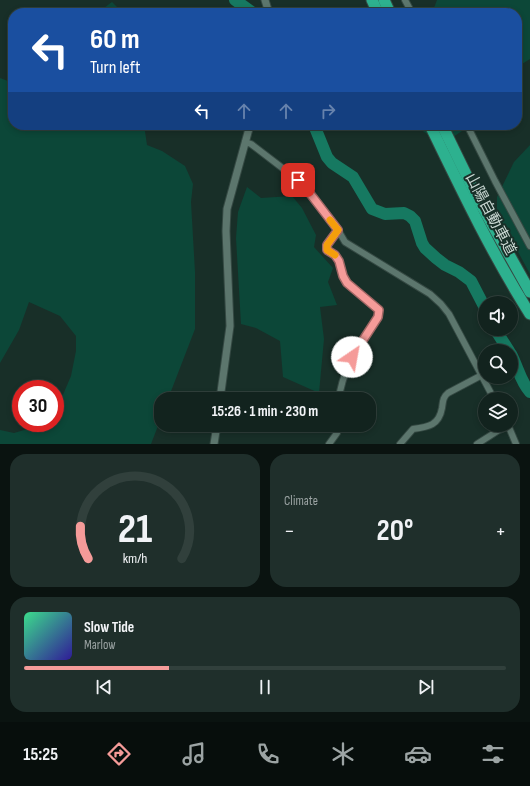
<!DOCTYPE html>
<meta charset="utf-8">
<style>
:root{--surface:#12231e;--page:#1f2f2b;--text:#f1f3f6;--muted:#9ca4a4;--line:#31403c;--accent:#f59b99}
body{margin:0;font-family:"Sofia Sans Condensed","Noto Sans JP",sans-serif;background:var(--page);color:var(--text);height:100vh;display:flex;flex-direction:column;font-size:15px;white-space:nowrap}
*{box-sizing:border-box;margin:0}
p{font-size:13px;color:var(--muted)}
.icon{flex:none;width:22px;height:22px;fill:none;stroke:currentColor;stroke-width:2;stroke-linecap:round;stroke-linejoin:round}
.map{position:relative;height:444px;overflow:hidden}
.details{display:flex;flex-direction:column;gap:10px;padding:10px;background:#0a1310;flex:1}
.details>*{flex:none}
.hud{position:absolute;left:8px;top:8px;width:514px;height:122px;border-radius:16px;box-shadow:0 2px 6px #0003,0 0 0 1px var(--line);background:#1a4fa0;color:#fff;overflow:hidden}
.controls{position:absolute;left:478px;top:296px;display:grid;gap:8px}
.controls a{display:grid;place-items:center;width:40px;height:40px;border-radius:50%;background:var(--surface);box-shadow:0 2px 6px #0003,0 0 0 1px var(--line);font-size:20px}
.speed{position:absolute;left:12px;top:380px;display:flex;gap:8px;font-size:20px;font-weight:700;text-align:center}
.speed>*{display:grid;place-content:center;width:52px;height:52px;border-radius:50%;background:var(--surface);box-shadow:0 2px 6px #0003,0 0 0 1px var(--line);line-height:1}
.speed .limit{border:6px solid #d22;background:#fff;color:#111}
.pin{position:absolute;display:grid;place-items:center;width:34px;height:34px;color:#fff;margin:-17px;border-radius:8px;box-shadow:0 2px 6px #0006}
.me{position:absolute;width:44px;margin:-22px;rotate:33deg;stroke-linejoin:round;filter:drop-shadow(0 0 3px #0008)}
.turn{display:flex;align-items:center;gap:14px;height:84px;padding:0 16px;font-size:18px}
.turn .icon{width:52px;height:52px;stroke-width:2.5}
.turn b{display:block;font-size:28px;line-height:34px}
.lanes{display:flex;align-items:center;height:38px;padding:0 16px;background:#0003;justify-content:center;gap:20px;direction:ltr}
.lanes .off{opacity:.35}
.big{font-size:30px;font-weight:700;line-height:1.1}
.details .widget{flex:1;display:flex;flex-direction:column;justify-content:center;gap:6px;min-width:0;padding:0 14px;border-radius:16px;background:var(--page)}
.details .dial{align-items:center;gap:0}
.dial svg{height:104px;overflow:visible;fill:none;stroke:var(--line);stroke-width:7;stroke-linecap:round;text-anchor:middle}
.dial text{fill:var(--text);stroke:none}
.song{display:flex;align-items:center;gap:12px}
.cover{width:48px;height:48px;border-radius:6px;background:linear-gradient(135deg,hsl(150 70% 55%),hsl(250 70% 35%))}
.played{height:4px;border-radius:2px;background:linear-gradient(90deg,var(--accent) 30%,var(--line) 30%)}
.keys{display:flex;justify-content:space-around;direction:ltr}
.heat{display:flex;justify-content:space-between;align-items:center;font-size:22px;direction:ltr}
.details .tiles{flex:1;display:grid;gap:10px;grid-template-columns:1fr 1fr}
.widget:last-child{grid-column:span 2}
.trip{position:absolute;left:154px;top:392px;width:222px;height:40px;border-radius:16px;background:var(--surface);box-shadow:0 2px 6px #0003,0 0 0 1px var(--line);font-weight:700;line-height:40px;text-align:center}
.tabs{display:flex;height:64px;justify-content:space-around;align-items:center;background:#070e0c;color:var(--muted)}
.tabs .icon{width:28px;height:28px}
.tabs .on{color:var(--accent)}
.tabs b{font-size:18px;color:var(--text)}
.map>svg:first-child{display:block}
</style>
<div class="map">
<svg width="530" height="444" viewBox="0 0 530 444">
<rect width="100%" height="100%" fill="#182f28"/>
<!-- green -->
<g fill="#0c4738">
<polygon points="437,0 530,0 530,59 522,64 517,70 517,13 432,13"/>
<polygon points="112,2 123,13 97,13"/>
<polygon points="0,78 13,83 13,125 144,125 147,145 162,151 185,166 193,184 191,202 195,272 195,329 168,399 161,399 161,418 151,444 0,444 0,430 14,433 31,428 39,423 55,423 55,409 59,404 71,376 76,351 76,336 60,316 29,302 19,330 0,363"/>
<path d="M 418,125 L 468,125 L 462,131 L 447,141 C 435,138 425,136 418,125 Z"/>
<polygon points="530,145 530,274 497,213 497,197 514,162"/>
<polygon points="247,187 261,198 292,196 302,208 316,235 314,247 333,268 328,282 337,305 320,307 324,339 319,393 283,377 280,341 256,328 241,324 236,238 238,212"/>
</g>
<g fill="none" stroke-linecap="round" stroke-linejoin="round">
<!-- river -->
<g stroke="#167961" stroke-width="12">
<polyline points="235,0 253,13"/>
<polyline points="314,125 327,157 332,163 353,177 372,209 385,214 404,213 410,216 415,221 422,243 425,248 436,258 445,265 459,272 471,281 485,308"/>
<polyline points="495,329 509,351"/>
<path d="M 511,354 C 518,367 520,381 530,392"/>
</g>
<defs>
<g id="minor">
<polyline points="405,0 412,13"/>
<polyline points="467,125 495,181 530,246"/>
<polyline points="245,142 251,144 298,180 305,187 338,230 345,242 430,294 441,304 449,314 494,399"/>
<path d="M 338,230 L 327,245 L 327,250 L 335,255 L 339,261 L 343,276 L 347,283 L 379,310 L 378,317 C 362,343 342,368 339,399"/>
<polyline points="508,425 516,444"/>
<polyline points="329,444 337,433 339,425"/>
<path d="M 400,444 L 413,429 C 429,427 439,425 442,408 C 443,401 443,397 448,393 L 482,375"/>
<polyline points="477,444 499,430 509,426"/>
</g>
<g id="tertiary">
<polyline points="265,0 269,13"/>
<polyline points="220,399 230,326 226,231 227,209 250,125"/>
<polyline points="214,444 217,425"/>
</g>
<g id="motorway">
<polyline points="372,0 378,13"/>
<polyline points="384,0 390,13"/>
<path d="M 430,125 C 461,189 492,254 530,314"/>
<polyline points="442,125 479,201 530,292"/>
</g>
</defs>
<!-- minor casing -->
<use href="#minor" stroke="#354943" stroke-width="8"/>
<!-- tertiary casing -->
<use href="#tertiary" stroke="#354943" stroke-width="9"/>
<!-- motorway casing -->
<use href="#motorway" stroke="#354943" stroke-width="13"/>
<!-- minor -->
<use href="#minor" stroke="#5c766d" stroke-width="6"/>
<!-- tertiary -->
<use href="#tertiary" stroke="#5c766d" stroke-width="7"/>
<!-- motorway -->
<use href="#motorway" stroke="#2db18f" stroke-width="11"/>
</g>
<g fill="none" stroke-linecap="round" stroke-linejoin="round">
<defs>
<polyline id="route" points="298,180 305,187 338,230 327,245 327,250 335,255 339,261 343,276 347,283 379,310 378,317 352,357"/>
</defs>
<!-- route casing -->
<use href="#route" stroke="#9f6563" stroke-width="10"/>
<!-- route -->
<use href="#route" stroke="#f59b99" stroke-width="7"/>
<!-- slow -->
<polyline stroke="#f59e0b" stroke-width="7" points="330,220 338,230 327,245 327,250 335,255"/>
</g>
<g text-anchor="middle" stroke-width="4" stroke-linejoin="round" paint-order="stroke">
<!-- street labels -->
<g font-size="15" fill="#c8d6d1" stroke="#182f28">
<text transform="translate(491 214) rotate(62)" y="5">山陽自動車道</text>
</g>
</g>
</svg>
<div class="controls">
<a><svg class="icon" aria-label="sound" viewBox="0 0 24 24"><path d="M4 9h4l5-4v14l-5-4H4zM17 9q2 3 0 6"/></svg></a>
<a><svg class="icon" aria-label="search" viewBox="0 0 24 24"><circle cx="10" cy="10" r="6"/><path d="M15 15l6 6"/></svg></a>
<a><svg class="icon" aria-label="layers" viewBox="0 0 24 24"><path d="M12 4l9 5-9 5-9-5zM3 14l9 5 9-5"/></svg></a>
</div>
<div class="speed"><div class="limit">30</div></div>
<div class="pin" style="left:298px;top:180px;background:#d93025"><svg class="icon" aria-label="arrive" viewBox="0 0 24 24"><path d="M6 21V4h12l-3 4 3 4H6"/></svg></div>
<svg class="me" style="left:352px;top:357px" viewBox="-20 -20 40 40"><circle r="19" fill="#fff"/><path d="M0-13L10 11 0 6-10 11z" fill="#f59b99"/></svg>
<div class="trip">15:26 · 1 min · 230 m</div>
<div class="hud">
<div class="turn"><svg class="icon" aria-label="left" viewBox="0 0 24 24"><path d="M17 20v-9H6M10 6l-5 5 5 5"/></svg><div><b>60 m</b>Turn left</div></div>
<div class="lanes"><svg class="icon" aria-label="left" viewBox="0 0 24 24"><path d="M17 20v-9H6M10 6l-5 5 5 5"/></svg><svg class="icon off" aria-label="ahead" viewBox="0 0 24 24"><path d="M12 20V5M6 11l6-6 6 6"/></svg><svg class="icon off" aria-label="ahead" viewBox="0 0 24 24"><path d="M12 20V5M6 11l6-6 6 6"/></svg><svg class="icon off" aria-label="right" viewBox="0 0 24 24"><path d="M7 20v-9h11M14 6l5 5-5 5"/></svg></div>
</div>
</div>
<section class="details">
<div class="tiles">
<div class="widget dial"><svg viewBox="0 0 100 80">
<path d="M14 69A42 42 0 1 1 86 69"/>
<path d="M14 69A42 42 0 0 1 8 44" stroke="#f59b99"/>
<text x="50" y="56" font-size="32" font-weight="700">21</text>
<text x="50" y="72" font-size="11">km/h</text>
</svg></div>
<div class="widget"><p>Climate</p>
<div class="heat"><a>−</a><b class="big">20°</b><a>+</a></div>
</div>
<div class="widget">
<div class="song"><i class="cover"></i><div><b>Slow Tide</b><p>Marlow</p></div></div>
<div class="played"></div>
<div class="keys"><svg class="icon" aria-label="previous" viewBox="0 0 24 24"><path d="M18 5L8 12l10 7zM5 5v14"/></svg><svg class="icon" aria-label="pause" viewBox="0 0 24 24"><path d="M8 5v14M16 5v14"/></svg><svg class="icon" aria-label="next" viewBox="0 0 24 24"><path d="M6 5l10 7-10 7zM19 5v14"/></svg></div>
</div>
</div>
</section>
<nav class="tabs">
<b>15:25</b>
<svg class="icon on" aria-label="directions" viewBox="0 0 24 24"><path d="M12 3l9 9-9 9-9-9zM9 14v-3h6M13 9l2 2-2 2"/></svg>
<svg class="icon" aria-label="music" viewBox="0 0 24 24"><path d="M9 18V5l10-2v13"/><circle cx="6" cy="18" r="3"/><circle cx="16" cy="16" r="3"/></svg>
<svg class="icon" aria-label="phone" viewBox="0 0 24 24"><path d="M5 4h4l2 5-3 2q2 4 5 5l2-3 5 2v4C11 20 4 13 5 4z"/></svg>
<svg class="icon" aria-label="climate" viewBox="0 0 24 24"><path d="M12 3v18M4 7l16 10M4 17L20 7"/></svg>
<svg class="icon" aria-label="car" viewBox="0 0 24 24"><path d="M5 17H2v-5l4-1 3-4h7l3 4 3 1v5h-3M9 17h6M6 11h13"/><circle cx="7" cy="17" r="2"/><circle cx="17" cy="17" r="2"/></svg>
<svg class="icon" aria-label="filters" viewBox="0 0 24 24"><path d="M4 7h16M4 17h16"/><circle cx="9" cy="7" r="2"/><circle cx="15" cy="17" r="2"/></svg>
</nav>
